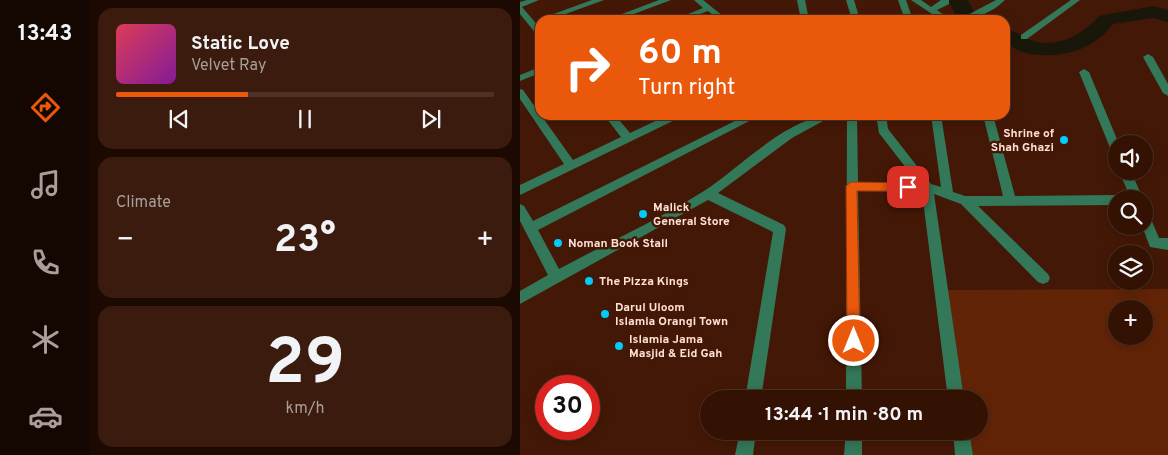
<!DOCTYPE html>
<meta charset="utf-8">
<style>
:root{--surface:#331204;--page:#3b1b0e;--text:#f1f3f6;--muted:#a99e9a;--line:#4e3226;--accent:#ea580c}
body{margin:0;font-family:Overpass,sans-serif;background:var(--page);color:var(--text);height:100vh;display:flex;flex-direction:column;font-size:19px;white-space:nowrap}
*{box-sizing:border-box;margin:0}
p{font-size:16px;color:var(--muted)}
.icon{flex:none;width:28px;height:28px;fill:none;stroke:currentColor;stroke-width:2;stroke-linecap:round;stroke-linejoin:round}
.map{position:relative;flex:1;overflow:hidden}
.sheet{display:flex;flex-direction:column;gap:8px;padding:8px;background:#1c0a02;width:430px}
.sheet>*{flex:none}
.banner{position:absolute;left:15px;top:15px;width:475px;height:105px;border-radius:15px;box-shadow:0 2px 12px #0003,0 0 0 1px var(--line);background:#ea580c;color:#fff;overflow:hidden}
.fabs{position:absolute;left:588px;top:135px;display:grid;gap:10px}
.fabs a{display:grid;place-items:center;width:45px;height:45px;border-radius:50%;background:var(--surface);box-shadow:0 2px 12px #0003,0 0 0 1px var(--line);font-size:25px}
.speed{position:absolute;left:15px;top:375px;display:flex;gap:10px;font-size:25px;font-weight:700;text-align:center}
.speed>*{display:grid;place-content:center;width:65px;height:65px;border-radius:50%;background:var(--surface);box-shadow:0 2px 12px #0003,0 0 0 1px var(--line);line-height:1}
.speed .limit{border:8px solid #d22;background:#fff;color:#111}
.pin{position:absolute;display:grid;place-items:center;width:42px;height:42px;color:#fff;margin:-21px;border-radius:10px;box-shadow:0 2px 8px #0006}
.me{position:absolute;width:55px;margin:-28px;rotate:0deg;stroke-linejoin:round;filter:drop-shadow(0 0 4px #0008)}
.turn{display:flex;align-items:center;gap:18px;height:105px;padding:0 20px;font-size:22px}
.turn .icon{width:65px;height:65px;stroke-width:2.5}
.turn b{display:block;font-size:35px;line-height:42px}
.big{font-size:38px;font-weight:700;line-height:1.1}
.sheet .tile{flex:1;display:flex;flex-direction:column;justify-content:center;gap:8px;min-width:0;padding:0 18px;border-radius:15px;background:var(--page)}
.sheet .dial{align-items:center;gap:0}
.dial b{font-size:65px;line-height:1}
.song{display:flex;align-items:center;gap:15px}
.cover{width:60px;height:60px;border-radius:8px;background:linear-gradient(135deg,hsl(350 70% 55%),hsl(290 70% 35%))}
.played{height:5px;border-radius:2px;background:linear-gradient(90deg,var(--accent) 35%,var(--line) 35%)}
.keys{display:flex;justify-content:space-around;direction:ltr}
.heat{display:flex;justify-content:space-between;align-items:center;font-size:28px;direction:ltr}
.trip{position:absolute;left:180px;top:390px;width:288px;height:50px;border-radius:25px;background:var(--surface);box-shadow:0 2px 12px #0003,0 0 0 1px var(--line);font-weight:700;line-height:50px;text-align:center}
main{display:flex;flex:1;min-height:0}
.dock{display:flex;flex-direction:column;width:90px;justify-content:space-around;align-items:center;background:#140702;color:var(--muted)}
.dock .icon{width:35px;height:35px}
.dock .active{color:var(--accent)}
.dock b{font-size:22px;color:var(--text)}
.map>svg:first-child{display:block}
</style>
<main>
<nav class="dock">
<b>13:43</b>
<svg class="icon active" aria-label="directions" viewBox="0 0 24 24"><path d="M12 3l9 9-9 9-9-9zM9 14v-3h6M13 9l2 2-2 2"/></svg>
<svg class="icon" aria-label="music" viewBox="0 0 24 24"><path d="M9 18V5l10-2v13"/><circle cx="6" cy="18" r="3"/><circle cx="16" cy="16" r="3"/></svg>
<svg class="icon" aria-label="phone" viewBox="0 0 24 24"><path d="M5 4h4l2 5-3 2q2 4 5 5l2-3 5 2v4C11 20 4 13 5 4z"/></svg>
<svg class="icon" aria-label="climate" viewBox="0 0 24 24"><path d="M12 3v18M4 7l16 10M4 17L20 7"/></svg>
<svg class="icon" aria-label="car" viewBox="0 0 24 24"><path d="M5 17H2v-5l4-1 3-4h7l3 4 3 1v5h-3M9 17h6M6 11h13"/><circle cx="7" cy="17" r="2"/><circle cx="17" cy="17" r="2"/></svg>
</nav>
<section class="sheet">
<div class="tile">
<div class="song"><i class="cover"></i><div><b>Static Love</b><p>Velvet Ray</p></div></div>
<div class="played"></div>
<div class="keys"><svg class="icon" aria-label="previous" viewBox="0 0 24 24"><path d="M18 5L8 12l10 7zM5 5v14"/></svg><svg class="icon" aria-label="pause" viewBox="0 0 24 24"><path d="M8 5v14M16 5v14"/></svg><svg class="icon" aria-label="next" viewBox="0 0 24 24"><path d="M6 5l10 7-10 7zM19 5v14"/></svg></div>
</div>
<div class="tile"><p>Climate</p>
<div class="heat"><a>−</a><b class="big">23°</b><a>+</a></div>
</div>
<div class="tile dial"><b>29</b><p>km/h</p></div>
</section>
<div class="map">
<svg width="648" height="455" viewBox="0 0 648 455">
<rect width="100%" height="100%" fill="#441806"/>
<!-- green -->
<path fill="#622407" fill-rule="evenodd" d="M 648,289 L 648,455 L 449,455 L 446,431 L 459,431 L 459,399 L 441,399 L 425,290 ZM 596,309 L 624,309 L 624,336 L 596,336 Z"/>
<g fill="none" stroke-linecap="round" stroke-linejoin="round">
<!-- river -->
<g fill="#191709" fill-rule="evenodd">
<polygon points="428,0 448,0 453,10 466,20 441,20 435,14"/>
<path d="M 633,6 L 648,10 L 648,22 L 633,18 L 593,24 C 574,50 541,59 510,54 C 501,53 493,47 485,43 L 485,29 C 495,31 504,38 514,41 C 538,48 564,34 579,16 Z"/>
</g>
<!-- minor -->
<g fill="#337859" fill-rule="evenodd">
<polygon points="7,0 19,0 2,7 20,28 20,36 17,35 0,14 0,2"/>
<polygon points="72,0 84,0 29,20 20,20 20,22 17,20"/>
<polygon points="139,0 151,0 98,20 86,20"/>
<polygon points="174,0 183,0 208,20 199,20 188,11 165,20 153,20 183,8"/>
<polygon points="277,0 285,0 289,20 281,20"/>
<polygon points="326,0 334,0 340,20 332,20"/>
<polygon points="378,0 386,0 393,20 385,20"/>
<polygon points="391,0 401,0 411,7 421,0 429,0 429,4 417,10 431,20 421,20"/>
<path d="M 476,0 L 485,0 C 473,12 455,20 438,20 Z"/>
<polygon points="551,0 560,0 507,39 501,39 501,35"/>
<polygon points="628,54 633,57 648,84 648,96 643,93 623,57"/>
<polygon points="20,67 20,73 0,81 0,75"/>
<polygon points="564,69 569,72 599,144 596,144 596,154 591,150 559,72"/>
<polygon points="0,89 3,90 53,160 101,137 84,115 95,115 110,133 148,115 162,115 161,117 0,195 0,185 44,164 0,99"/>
<path d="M 227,115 L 241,115 L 18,230 L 39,269 C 87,243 138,220 184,191 C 221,167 269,115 314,115 L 272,138 L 198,193 L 264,225 L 266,229 L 241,399 L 225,399 L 253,232 L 188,200 L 0,304 L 0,291 L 28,275 L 0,221 L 0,204 L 4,206 L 13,221 Z"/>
<polygon points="327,115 337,115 338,182 397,182 359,133 356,115 366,115 368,129 411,184 421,187 411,115 421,115 433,192 445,196 483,196 463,115 473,115 495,196 596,195 601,199 596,199 596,205 458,206 528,274 530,278 528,282 523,284 518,282 441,204 414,194 444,399 428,399 402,192 338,191 342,399 326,399"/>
<polygon points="599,171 611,171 623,199 611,199"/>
<polygon points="624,211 628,212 639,238 648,238 648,250 630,247 622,226 624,226"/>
<polygon points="220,431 236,431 233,455 215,455"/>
<polygon points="326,431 342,431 342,455 324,455"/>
<polygon points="433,431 449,431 453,455 435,455"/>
</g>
</g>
<!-- route -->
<polygon fill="#ea580c" stroke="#983908" points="331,182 388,183 393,187 388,191 337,191 340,341 339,346 334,348 329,346 327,341 326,186"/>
<!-- markers -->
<g fill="#00cbf9" stroke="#441806" stroke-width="2">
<circle cx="544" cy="140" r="5"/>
<circle cx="123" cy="214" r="5"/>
<circle cx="38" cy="243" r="5"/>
<circle cx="69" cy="281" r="5"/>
<circle cx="85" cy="314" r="5"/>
<circle cx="99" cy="346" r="5"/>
</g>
<g text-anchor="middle" stroke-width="5" stroke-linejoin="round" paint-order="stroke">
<!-- poi labels -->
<g font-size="12" font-weight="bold" fill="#ffe1d5" stroke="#441806" text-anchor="start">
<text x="534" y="137" text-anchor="end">Shrine of<tspan x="534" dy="14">Shah Ghazi</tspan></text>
<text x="133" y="211">Malick<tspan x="133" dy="14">General Store</tspan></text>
<text x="48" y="247">Noman Book Stall</text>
<text x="79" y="285">The Pizza Kings</text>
<text x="95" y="311">Darul Uloom<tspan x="95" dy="14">Islamia Orangi Town</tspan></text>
<text x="109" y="343">Islamia Jama<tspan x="109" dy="14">Masjid &amp; Eid Gah</tspan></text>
</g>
</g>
</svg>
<div class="fabs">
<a><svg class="icon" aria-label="sound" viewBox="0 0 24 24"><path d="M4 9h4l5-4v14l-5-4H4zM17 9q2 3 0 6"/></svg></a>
<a><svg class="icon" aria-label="search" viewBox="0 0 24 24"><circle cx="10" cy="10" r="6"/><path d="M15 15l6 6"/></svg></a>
<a><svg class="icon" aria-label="layers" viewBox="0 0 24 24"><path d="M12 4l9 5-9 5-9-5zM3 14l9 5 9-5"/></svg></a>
<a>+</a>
</div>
<div class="speed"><div class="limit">30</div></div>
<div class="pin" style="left:388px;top:187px;background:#d93025"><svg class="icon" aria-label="arrive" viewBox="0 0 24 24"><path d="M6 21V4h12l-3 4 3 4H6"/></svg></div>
<svg class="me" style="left:334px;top:341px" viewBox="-20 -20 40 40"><circle r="17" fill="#ea580c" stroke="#fff" stroke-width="3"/><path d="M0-11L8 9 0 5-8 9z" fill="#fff"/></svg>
<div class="trip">13:44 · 1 min · 80 m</div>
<div class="banner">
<div class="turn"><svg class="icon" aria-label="right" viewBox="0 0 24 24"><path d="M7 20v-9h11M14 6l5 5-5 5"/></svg><div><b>60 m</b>Turn right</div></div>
</div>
</div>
</main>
